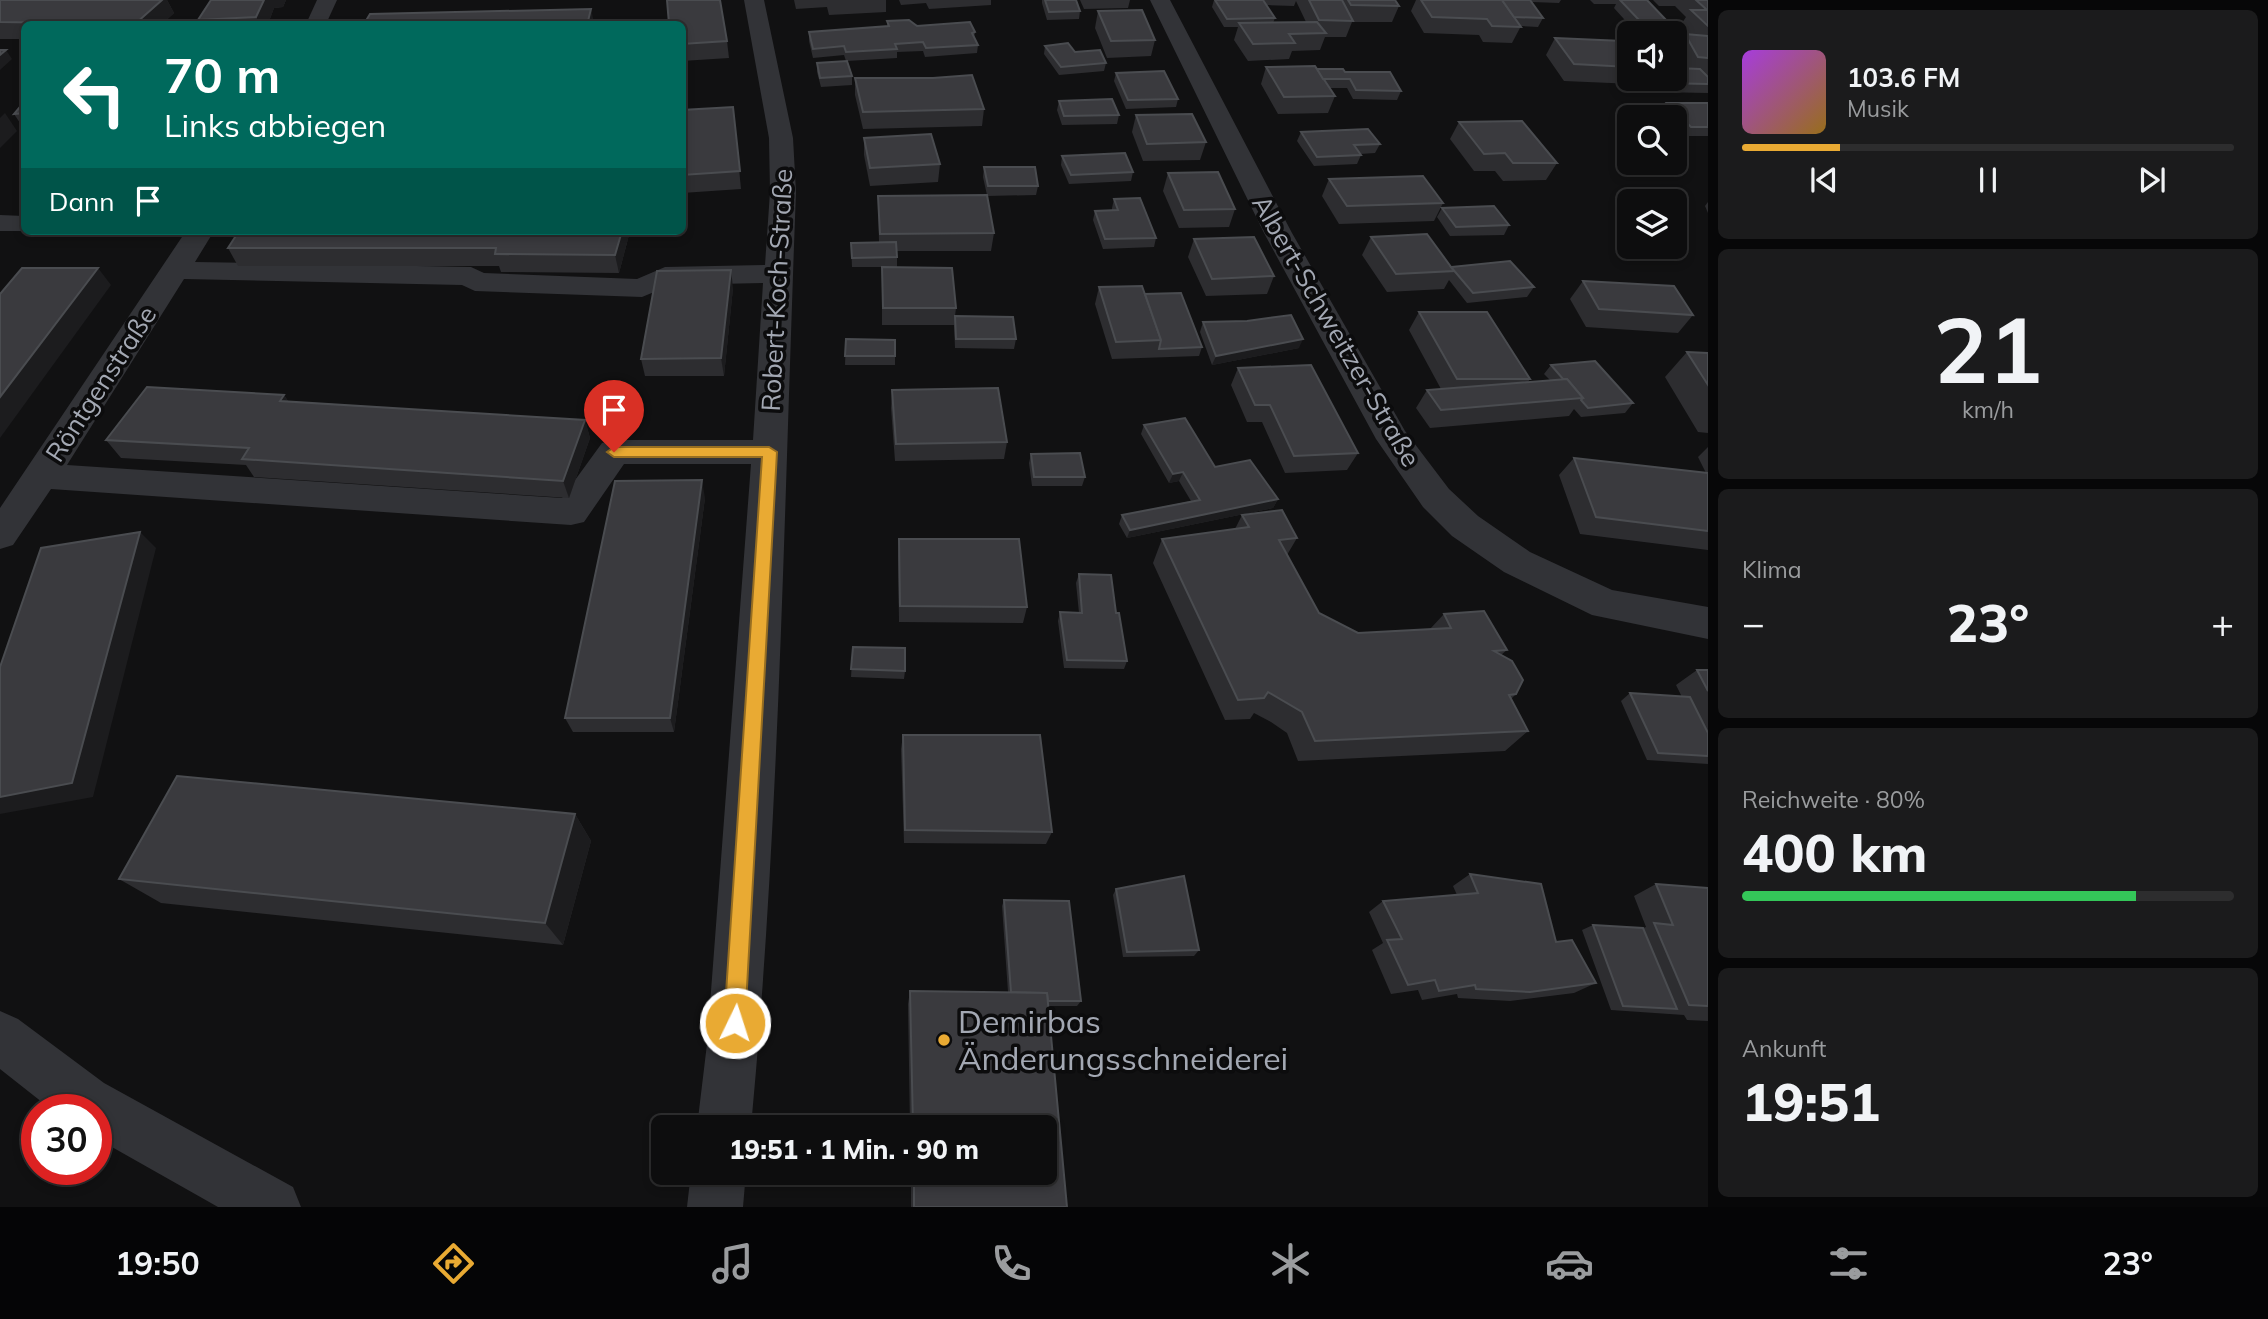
<!DOCTYPE html>
<html lang="de">
<meta charset="utf-8">
<style>
:root{--surface:#0d0d0e;--page:#1b1b1c;--text:#f1f3f6;--muted:#9a9c9e;--line:#2d2d2e;--accent:#e9aa33}
body{margin:0;font-family:Mulish,sans-serif;background:var(--page);color:var(--text);height:100vh;display:flex;flex-direction:column;font-size:26px;white-space:nowrap}
*{box-sizing:border-box;margin:0}
p{font-size:23px;color:var(--muted)}
.icon{flex:none;width:38px;height:38px;fill:none;stroke:currentColor;stroke-width:2;stroke-linecap:round;stroke-linejoin:round}
.map{position:relative;flex:1;overflow:hidden}
.drawer{display:flex;flex-direction:column;gap:10px;padding:10px;background:#070708;width:560px}
.drawer>*{flex:none}
.hud{position:absolute;left:21px;top:21px;width:665px;height:214px;border-radius:10px;box-shadow:0 4px 10px #0003,0 0 0 2px var(--line);background:#00695c;color:#fff;overflow:hidden}
.controls{position:absolute;left:1617px;top:21px;display:grid;gap:14px}
.controls a{display:grid;place-items:center;width:70px;height:70px;border-radius:10px;background:var(--surface);box-shadow:0 4px 10px #0003,0 0 0 2px var(--line);font-size:35px}
.speed{position:absolute;left:21px;top:1094px;display:flex;gap:14px;font-size:35px;font-weight:700;text-align:center}
.speed>*{display:grid;place-content:center;width:91px;height:91px;border-radius:50%;background:var(--surface);box-shadow:0 4px 10px #0003,0 0 0 2px var(--line);line-height:1}
.speed .limit{border:10px solid #d22;background:#fff;color:#111}
.pin{position:absolute;display:grid;place-items:center;width:60px;height:60px;color:#fff;margin:-72px -30px;border-radius:50% 50% 50% 0;rotate:-45deg;box-shadow:0 0 7px #0007}
.pin .icon{rotate:45deg}
.me{position:absolute;width:77px;margin:-38px;rotate:4deg;stroke-linejoin:round;filter:drop-shadow(0 0 5px #0008)}
.turn{display:flex;align-items:center;gap:24px;height:147px;padding:0 28px;font-size:32px}
.turn .icon{width:91px;height:91px;stroke-width:2.5}
.turn b{display:block;font-size:49px;line-height:60px}
.then{display:flex;align-items:center;height:66px;padding:0 28px;background:#0003;gap:14px;font-size:26px}
.big{font-size:52px;font-weight:800;line-height:1.1}
.drawer .card{flex:1;display:flex;flex-direction:column;justify-content:center;gap:10px;min-width:0;padding:0 24px;border-radius:10px;background:var(--page)}
.drawer .dial{align-items:center;gap:0}
.dial b{font-size:91px;line-height:1}
.song{display:flex;align-items:center;gap:21px}
.cover{width:84px;height:84px;border-radius:10px;background:linear-gradient(135deg,hsl(280 70% 55%),hsl(40 70% 35%))}
.played{height:7px;border-radius:4px;background:linear-gradient(90deg,var(--accent) 20%,var(--line) 20%)}
.keys{display:flex;justify-content:space-around;direction:ltr}
.heat{display:flex;justify-content:space-between;align-items:center;font-size:38px;direction:ltr}
.charge{height:10px;border-radius:5px;background:linear-gradient(90deg,#34c759 80%,var(--line) 0)}
.trip{position:absolute;left:651px;top:1115px;width:406px;height:70px;border-radius:10px;background:var(--surface);box-shadow:0 4px 10px #0003,0 0 0 2px var(--line);font-weight:800;line-height:70px;text-align:center}
.dock{display:flex;height:112px;justify-content:space-around;align-items:center;background:#050506;color:var(--muted)}
.dock .icon{width:49px;height:49px}
.dock .current{color:var(--accent)}
.dock b{font-size:32px;color:var(--text)}
main{display:flex;flex:1;min-height:0}
.map>svg:first-child{display:block}
</style>
<main>
<div class="map">
<svg width="1708" height="1207" viewBox="0 0 1708 1207">
<rect width="100%" height="100%" fill="#111112"/>
<g fill="none" stroke-linecap="round" stroke-linejoin="round">
<!-- minor -->
<g fill="#323337" fill-rule="evenodd">
<polygon points="317,0 337,0 326,24 306,24"/>
<path d="M 744,0 L 764,0 L 793,138 L 796,192 C 784,503 780,817 751,1127 L 697,1127 L 707,1044 L 751,464 L 624,464 L 584,522 L 571,525 L 51,489 L 13,545 L 0,549 L 0,508 L 186,231 L 214,231 L 195,262 L 471,267 L 484,273 L 637,279 L 665,267 L 765,265 L 770,192 L 769,138 ZM 184,279 L 462,285 L 475,291 L 642,297 L 671,285 L 763,283 L 753,440 L 614,440 L 602,443 L 562,498 L 67,465 Z"/>
<polygon points="1150,0 1170,0 1292,233 1405,431 1449,489 1478,516 1530,552 1612,590 1708,607 1708,639 1592,615 1504,572 1452,536 1423,507 1376,439 1264,233"/>
<polygon points="0,215 24,216 24,231 29,231 0,231"/>
<polygon points="0,1011 18,1019 104,1083 293,1187 301,1207 218,1207 96,1138 96,1110 52,1110 0,1069"/>
<polygon points="691,1172 746,1172 743,1207 687,1207"/>
</g>
</g>
<!-- wall -->
<g fill="#2d2d30" fill-rule="evenodd">
<polygon points="0,0 167,0 174,13 162,24 24,24 24,39 0,39"/>
<polygon points="211,0 286,0 283,7 274,8 268,24 201,24 198,20"/>
<polygon points="794,0 886,0 886,12 829,15 827,7 796,9"/>
<polygon points="899,0 991,0 991,5 929,9 926,3 901,5"/>
<polygon points="1042,0 1076,0 1080,11 1079,19 1047,20 1042,3"/>
<polygon points="1080,0 1130,0 1128,8 1084,9"/>
<path d="M 1214,0 L 1395,0 L 1399,6 L 1392,22 L 1352,22 L 1346,37 L 1325,37 L 1320,50 L 1292,51 L 1289,59 L 1248,61 L 1234,40 L 1238,27 L 1224,27 L 1212,7 ZM 1296,1 L 1306,22 L 1273,23 L 1275,18 L 1266,5 L 1294,6 Z"/>
<polygon points="1416,0 1561,0 1559,3 1532,2 1543,18 1538,27 1521,26 1512,43 1483,42 1479,35 1424,33 1411,11"/>
<polygon points="1590,0 1647,0 1667,21 1662,30 1633,29 1614,8 1616,4 1594,4"/>
<polygon points="1653,0 1708,0 1708,93 1656,92 1645,79 1675,79 1683,68 1675,53 1675,49 1685,34 1688,34 1680,26 1686,17 1675,6 1659,6"/>
<polygon points="1098,11 1155,40 1151,56 1107,58 1095,28"/>
<polygon points="593,18 591,24 364,24"/>
<polygon points="887,21 975,32 974,38 978,45 977,53 925,57 923,51 897,52 897,58 847,61 852,76 852,85 821,87 817,72 817,63 846,61 844,55 813,58 809,41 809,32 887,26"/>
<polygon points="682,24 727,41 729,58 682,61"/>
<polygon points="1555,38 1629,48 1629,79 1637,79 1634,84 1564,81 1546,55"/>
<polygon points="1045,46 1106,63 1104,71 1059,75 1044,54"/>
<polygon points="1266,67 1317,69 1345,72 1401,91 1397,100 1353,99 1347,88 1329,88 1335,96 1328,113 1278,114 1261,84"/>
<polygon points="1116,73 1178,99 1176,107 1126,109 1114,81"/>
<polygon points="855,78 984,109 982,126 863,129 855,95"/>
<polygon points="1059,101 1119,115 1117,124 1062,125 1057,110"/>
<polygon points="24,102 24,123 20,123 14,114"/>
<polygon points="1667,103 1708,103 1708,136 1685,136 1675,126 1675,117 1667,117 1661,111"/>
<polygon points="733,107 741,189 682,193 682,110"/>
<polygon points="1136,115 1206,142 1200,160 1143,161 1132,132"/>
<polygon points="1459,122 1557,163 1546,180 1503,181 1495,171 1474,171 1450,139"/>
<polygon points="1301,132 1380,144 1375,153 1360,154 1361,155 1357,164 1314,166 1297,141"/>
<polygon points="864,138 940,164 938,182 870,186 864,155"/>
<polygon points="1062,156 1133,172 1131,181 1069,184 1061,165"/>
<polygon points="984,167 1038,186 1036,195 987,196 994,233 991,251 897,251 897,267 852,267 851,243 879,243 878,196 987,195 983,177"/>
<polygon points="1168,173 1235,209 1229,227 1179,228 1163,191"/>
<polygon points="1329,179 1443,203 1434,221 1339,224 1322,196"/>
<polygon points="1114,199 1156,238 1154,247 1103,249 1093,220 1095,211 1112,210 1112,208"/>
<polygon points="1708,202 1708,213 1705,206"/>
<polygon points="1442,208 1509,225 1504,235 1450,236 1437,217"/>
<polygon points="629,235 619,273 501,272 499,266 238,266 228,248"/>
<polygon points="1371,237 1451,267 1534,287 1527,297 1467,303 1449,280 1444,289 1387,292 1362,255"/>
<polygon points="1194,239 1274,276 1267,294 1206,296 1188,257"/>
<polygon points="882,267 956,308 955,316 1016,339 1014,349 955,348 954,325 882,325"/>
<polygon points="1583,281 1693,315 1678,333 1586,327 1570,299"/>
<polygon points="1099,287 1145,294 1202,347 1199,356 1112,359 1095,304"/>
<polygon points="733,288 724,376 645,376 641,359"/>
<polygon points="1419,312 1530,379 1528,382 1550,380 1544,374 1551,365 1633,403 1625,413 1581,417 1574,409 1569,416 1430,428 1416,408 1427,390 1441,389 1409,330"/>
<polygon points="1247,321 1299,348 1212,365 1200,332 1203,322"/>
<polygon points="846,339 895,356 895,365 845,365"/>
<polygon points="1687,352 1708,353 1708,433 1698,432 1665,377"/>
<polygon points="1238,368 1358,453 1347,470 1285,473 1262,422 1247,422 1231,385"/>
<polygon points="892,390 1007,442 1004,459 895,461 891,408"/>
<polygon points="284,395 288,401 585,420 590,438 569,498 254,477 246,465 121,458 106,440"/>
<polygon points="1144,425 1215,467 1278,499 1273,508 1127,538 1119,524 1122,515 1191,501 1179,481 1169,483 1141,434"/>
<polygon points="1708,447 1708,550 1580,534 1559,475 1574,458 1706,473 1698,457"/>
<polygon points="1031,454 1085,477 1082,486 1032,486 1029,463"/>
<polygon points="705,498 674,732 573,732 565,718"/>
<polygon points="1242,515 1297,538 1287,555 1319,613 1358,633 1430,629 1444,614 1507,650 1501,655 1516,694 1511,699 1528,731 1505,751 1298,761 1287,733 1271,722 1254,713 1250,719 1225,720 1153,563 1162,539 1235,529"/>
<polygon points="899,539 1027,607 1023,623 899,622 898,555"/>
<polygon points="1079,574 1116,613 1127,661 1124,669 1064,668 1058,621 1060,612 1079,613 1076,583"/>
<polygon points="853,647 905,671 904,679 851,677"/>
<polygon points="1697,670 1708,670 1708,764 1647,760 1621,701 1630,693 1682,697 1676,685"/>
<polygon points="903,735 1052,832 1046,844 904,843 901,749"/>
<polygon points="575,814 591,841 563,945 161,903 119,879"/>
<polygon points="1470,874 1556,942 1596,983 1574,993 1510,1001 1458,998 1457,994 1422,1000 1418,990 1391,994 1372,950 1383,943 1369,912 1383,901 1457,895 1453,886"/>
<polygon points="1656,884 1708,888 1708,1021 1687,1020 1684,1015 1611,1010 1582,930 1593,925 1643,928 1646,927 1634,896"/>
<polygon points="1116,889 1199,950 1194,956 1123,957 1113,895"/>
<polygon points="1004,900 1081,1001 1077,1006 1048,1006 1067,1207 911,1207 911,1172 1045,1172 1045,1127 910,1127 908,1004 910,991 1008,992 1002,906"/>
</g>
<!-- shaded-wall -->
<g fill="#1c1c1e">
<polygon points="162,0 167,0 174,13 162,24 135,24"/>
<polygon points="264,0 286,0 283,7 274,8 268,24 260,24 256,17"/>
<polygon points="591,9 593,18 591,24 589,24 588,21"/>
<polygon points="6,50 12,59 0,70 0,55"/>
<polygon points="5,113 17,131 0,148 0,118"/>
<polygon points="622,231 628,231 629,235 619,273 615,255"/>
<polygon points="98,268 111,285 0,438 0,397"/>
<polygon points="731,270 733,288 724,376 721,358"/>
<polygon points="1303,339 1299,348 1212,365 1216,356"/>
<polygon points="284,395 295,413 280,401"/>
<polygon points="585,420 590,438 569,498 563,481"/>
<polygon points="1183,472 1179,481 1169,483 1173,474"/>
<polygon points="702,480 705,498 674,732 670,718"/>
<polygon points="1278,499 1273,508 1127,538 1130,530"/>
<polygon points="140,532 156,548 93,797 0,814 0,797"/>
<polygon points="575,814 591,841 563,945 545,923"/>
</g>
<!-- building -->
<g fill="#3a3a3e" stroke="#4a4c50" stroke-width="2">
<polygon points="0,0 162,0 135,24 0,22"/>
<polygon points="211,0 264,0 256,17 198,20"/>
<polygon points="667,0 720,0 727,41 682,44 682,24 669,24"/>
<polygon points="1045,0 1076,0 1080,11 1049,12"/>
<polygon points="1215,0 1263,0 1275,18 1227,19"/>
<polygon points="1309,0 1342,0 1353,21 1319,20"/>
<polygon points="1348,0 1395,0 1399,6 1351,5"/>
<polygon points="1421,0 1502,0 1521,27 1492,26 1487,19 1432,17"/>
<polygon points="1502,0 1530,0 1543,18 1514,17"/>
<polygon points="1620,0 1647,0 1667,21 1639,20"/>
<polygon points="1696,0 1708,0 1708,26 1691,10 1707,10"/>
<polygon points="591,9 588,21 423,24 364,24 370,14"/>
<polygon points="1142,10 1155,40 1111,41 1098,11"/>
<polygon points="909,20 917,26 970,22 975,32 972,33 978,45 926,48 923,42 895,44 897,49 846,52 844,46 813,49 809,32 889,26 887,21"/>
<polygon points="1317,22 1326,33 1289,34 1295,43 1253,44 1239,23"/>
<polygon points="1685,34 1708,36 1708,58 1698,57"/>
<polygon points="1555,38 1623,41 1629,48 1629,67 1574,64"/>
<polygon points="1068,43 1075,52 1100,50 1106,63 1061,67 1045,46"/>
<polygon points="0,50 6,50 0,55"/>
<polygon points="847,61 852,76 820,78 817,63"/>
<polygon points="1315,66 1335,96 1284,97 1266,67"/>
<polygon points="1675,68 1700,69 1708,77 1708,84 1662,83 1658,79 1675,79"/>
<polygon points="1317,69 1343,69 1345,72 1390,72 1401,91 1356,90 1350,79 1323,79"/>
<polygon points="1164,71 1178,99 1128,100 1116,73"/>
<polygon points="972,75 984,109 863,112 855,78 933,78"/>
<polygon points="1112,99 1119,115 1064,116 1059,101"/>
<polygon points="24,102 24,113 14,114"/>
<polygon points="1667,103 1708,103 1708,127 1691,127"/>
<polygon points="733,107 740,171 682,175 682,110"/>
<polygon points="1192,114 1206,142 1147,144 1136,115"/>
<polygon points="1522,121 1557,163 1513,163 1505,153 1484,154 1459,122"/>
<polygon points="1368,129 1380,144 1354,145 1361,155 1317,157 1301,132"/>
<polygon points="931,134 940,164 870,168 864,138"/>
<polygon points="1125,153 1133,172 1071,175 1062,156"/>
<polygon points="984,167 1035,167 1038,186 988,186"/>
<polygon points="1218,172 1235,209 1184,210 1168,173"/>
<polygon points="1423,176 1443,203 1347,206 1329,179"/>
<polygon points="987,195 994,233 880,234 878,196"/>
<polygon points="1140,198 1156,238 1105,239 1095,211 1118,210 1114,199"/>
<polygon points="1494,206 1509,225 1456,227 1442,208"/>
<polygon points="239,231 622,231 615,255 495,254 496,248 228,248"/>
<polygon points="1427,234 1454,271 1396,274 1371,237"/>
<polygon points="1254,237 1274,276 1212,279 1194,239"/>
<polygon points="896,242 897,257 852,258 851,243"/>
<polygon points="1510,261 1534,287 1473,293 1451,267"/>
<polygon points="882,267 952,268 956,308 883,308"/>
<polygon points="22,268 98,268 0,397 0,294"/>
<polygon points="731,270 721,358 641,359 657,271"/>
<polygon points="1583,281 1674,286 1693,315 1599,309"/>
<polygon points="1142,286 1161,340 1116,342 1099,287"/>
<polygon points="1181,293 1202,347 1159,349 1161,340 1145,294"/>
<polygon points="1419,312 1487,312 1530,379 1457,379"/>
<polygon points="1291,315 1303,339 1216,356 1203,322 1247,321"/>
<polygon points="955,316 1013,317 1016,339 956,339"/>
<polygon points="846,339 895,340 895,356 845,356"/>
<polygon points="1687,352 1708,353 1708,385"/>
<polygon points="1595,361 1633,403 1588,408 1581,400 1583,398 1567,379 1563,379 1551,365"/>
<polygon points="1311,365 1358,453 1294,456 1270,405 1255,405 1238,368"/>
<polygon points="1567,379 1583,398 1441,410 1427,390"/>
<polygon points="147,387 284,395 280,401 585,420 563,481 242,459 249,448 106,440"/>
<polygon points="998,388 1007,442 896,444 892,390"/>
<polygon points="1185,418 1215,467 1250,460 1278,499 1130,530 1122,515 1200,500 1183,472 1173,474 1144,425"/>
<polygon points="1080,453 1085,477 1034,477 1031,454"/>
<polygon points="1574,458 1708,473 1708,531 1596,517"/>
<polygon points="702,480 670,718 565,718 615,481"/>
<polygon points="1282,510 1297,538 1279,540 1319,613 1358,633 1451,628 1444,614 1484,611 1507,650 1494,651 1512,661 1523,680 1516,694 1509,695 1528,731 1315,741 1302,712 1268,692 1264,698 1238,700 1162,539 1249,527 1242,515"/>
<polygon points="140,532 72,783 0,797 0,667 41,548"/>
<polygon points="899,539 1019,539 1027,607 900,606"/>
<polygon points="1079,574 1111,575 1116,613 1119,613 1127,661 1067,660 1060,612 1082,613"/>
<polygon points="853,647 905,648 905,671 851,669"/>
<polygon points="1697,670 1708,670 1708,691"/>
<polygon points="1630,693 1690,697 1708,733 1708,756 1658,753"/>
<polygon points="903,735 1040,735 1052,832 905,830"/>
<polygon points="177,776 575,814 545,923 119,879"/>
<polygon points="1470,874 1541,884 1556,942 1572,940 1596,983 1530,992 1476,989 1475,985 1439,991 1435,980 1408,985 1387,940 1402,939 1383,901 1478,893"/>
<polygon points="1184,876 1199,950 1127,952 1116,889"/>
<polygon points="1656,884 1708,888 1708,1006 1689,1005 1654,923 1673,925"/>
<polygon points="1004,900 1069,901 1081,1001 1048,1001 1047,993 1011,992"/>
<polygon points="1593,925 1643,928 1677,1009 1623,1006"/>
<polygon points="910,991 1047,993 1067,1207 914,1207 914,1172 1045,1172 1045,1127 913,1127"/>
</g>
<!-- route -->
<polygon fill="#e9aa33" stroke="#976e21" stroke-width="2" points="614,447 769,447 777,452 745,1023 742,1031 735,1034 727,1031 724,1023 762,457 614,457 607,452"/>
<!-- markers -->
<circle fill="#e9aa33" stroke="#0c0c0d" stroke-width="2.5" cx="944" cy="1040" r="7"/>
<g text-anchor="middle" stroke-width="7" stroke-linejoin="round" paint-order="stroke">
<!-- street labels -->
<g font-size="26" fill="#a3a8b3" stroke="#0c0c0d">
<text transform="translate(777 290) rotate(-87)" y="9">Robert-Koch-Straße</text>
<text transform="translate(1336 331) rotate(60)" y="9">Albert-Schweitzer-Straße</text>
<text transform="translate(101 384) rotate(-57)" y="9">Röntgenstraße</text>
</g>
<!-- near-poi labels -->
<g font-size="32" fill="#a3a8b3" stroke="#0c0c0d" text-anchor="start">
<text x="958" y="1033">Demirbas<tspan x="958" dy="37">Änderungsschneiderei</tspan></text>
</g>
</g>
</svg>
<div class="controls">
<a><svg class="icon" aria-label="sound" viewBox="0 0 24 24"><path d="M4 9h4l5-4v14l-5-4H4zM17 9q2 3 0 6"/></svg></a>
<a><svg class="icon" aria-label="search" viewBox="0 0 24 24"><circle cx="10" cy="10" r="6"/><path d="M15 15l6 6"/></svg></a>
<a><svg class="icon" aria-label="layers" viewBox="0 0 24 24"><path d="M12 4l9 5-9 5-9-5zM3 14l9 5 9-5"/></svg></a>
</div>
<div class="speed"><div class="limit">30</div></div>
<div class="pin" style="left:614px;top:452px;background:#d93025"><svg class="icon" aria-label="arrive" viewBox="0 0 24 24"><path d="M6 21V4h12l-3 4 3 4H6"/></svg></div>
<svg class="me" style="left:735px;top:1023px" viewBox="-20 -20 40 40"><circle r="17" fill="#e9aa33" stroke="#fff" stroke-width="3"/><path d="M0-11L8 9 0 5-8 9z" fill="#fff"/></svg>
<div class="trip">19:51 · 1 Min. · 90 m</div>
<div class="hud">
<div class="turn"><svg class="icon" aria-label="left" viewBox="0 0 24 24"><path d="M17 20v-9H6M10 6l-5 5 5 5"/></svg><div><b>70 m</b>Links abbiegen</div></div>
<div class="then">Dann<svg class="icon" aria-label="arrive" viewBox="0 0 24 24"><path d="M6 21V4h12l-3 4 3 4H6"/></svg></div>
</div>
</div>
<section class="drawer">
<div class="card">
<div class="song"><i class="cover"></i><div><b>103.6 FM</b><p>Musik</p></div></div>
<div class="played"></div>
<div class="keys"><svg class="icon" aria-label="previous" viewBox="0 0 24 24"><path d="M18 5L8 12l10 7zM5 5v14"/></svg><svg class="icon" aria-label="pause" viewBox="0 0 24 24"><path d="M8 5v14M16 5v14"/></svg><svg class="icon" aria-label="next" viewBox="0 0 24 24"><path d="M6 5l10 7-10 7zM19 5v14"/></svg></div>
</div>
<div class="card dial"><b>21</b><p>km/h</p></div>
<div class="card"><p>Klima</p>
<div class="heat"><a>−</a><b class="big">23°</b><a>+</a></div>
</div>
<div class="card"><p>Reichweite · 80%</p><b class="big">400 km</b><div class="charge"></div></div>
<div class="card"><p>Ankunft</p><b class="big">19:51</b></div>
</section>
</main>
<nav class="dock">
<b>19:50</b>
<svg class="icon current" aria-label="directions" viewBox="0 0 24 24"><path d="M12 3l9 9-9 9-9-9zM9 14v-3h6M13 9l2 2-2 2"/></svg>
<svg class="icon" aria-label="music" viewBox="0 0 24 24"><path d="M9 18V5l10-2v13"/><circle cx="6" cy="18" r="3"/><circle cx="16" cy="16" r="3"/></svg>
<svg class="icon" aria-label="phone" viewBox="0 0 24 24"><path d="M5 4h4l2 5-3 2q2 4 5 5l2-3 5 2v4C11 20 4 13 5 4z"/></svg>
<svg class="icon" aria-label="climate" viewBox="0 0 24 24"><path d="M12 3v18M4 7l16 10M4 17L20 7"/></svg>
<svg class="icon" aria-label="car" viewBox="0 0 24 24"><path d="M5 17H2v-5l4-1 3-4h7l3 4 3 1v5h-3M9 17h6M6 11h13"/><circle cx="7" cy="17" r="2"/><circle cx="17" cy="17" r="2"/></svg>
<svg class="icon" aria-label="filters" viewBox="0 0 24 24"><path d="M4 7h16M4 17h16"/><circle cx="9" cy="7" r="2"/><circle cx="15" cy="17" r="2"/></svg>
<b>23°</b>
</nav>
